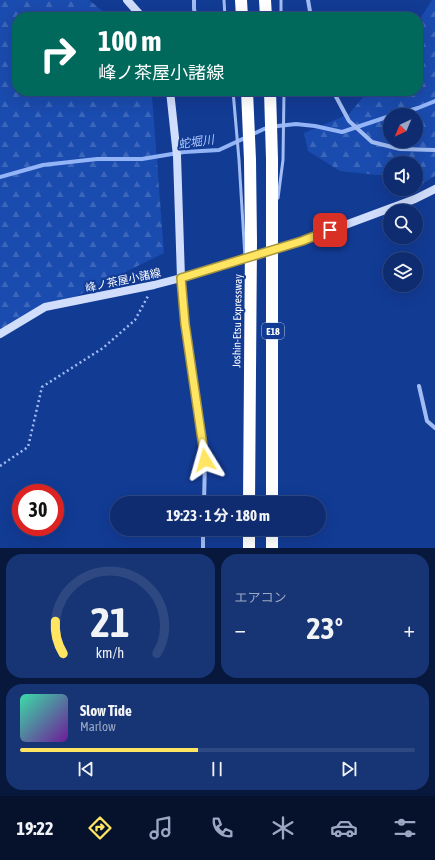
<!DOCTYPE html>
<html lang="ja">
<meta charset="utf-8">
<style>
:root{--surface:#0e2c6f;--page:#173474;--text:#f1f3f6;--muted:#9ba7c3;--line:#2e4882;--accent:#ffe562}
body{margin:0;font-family:"Asap Condensed","Noto Sans JP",sans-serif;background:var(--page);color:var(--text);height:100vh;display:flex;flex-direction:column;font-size:15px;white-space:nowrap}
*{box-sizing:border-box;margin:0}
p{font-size:13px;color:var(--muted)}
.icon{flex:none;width:22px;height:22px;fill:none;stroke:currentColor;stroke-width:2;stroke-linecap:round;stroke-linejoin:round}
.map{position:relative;height:548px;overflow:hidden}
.details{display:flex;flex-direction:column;gap:6px;padding:6px;background:#08183d;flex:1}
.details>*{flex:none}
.top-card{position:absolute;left:12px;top:12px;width:411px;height:84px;border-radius:16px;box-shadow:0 4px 16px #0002,0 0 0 1px var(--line);background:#00695c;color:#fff;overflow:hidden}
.needle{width:26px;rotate:224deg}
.controls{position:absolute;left:383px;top:108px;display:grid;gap:8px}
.controls a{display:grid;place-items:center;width:40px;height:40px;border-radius:50%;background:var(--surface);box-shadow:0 4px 16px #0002,0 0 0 1px var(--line);font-size:20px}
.speed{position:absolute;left:12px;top:484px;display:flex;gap:8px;font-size:20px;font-weight:700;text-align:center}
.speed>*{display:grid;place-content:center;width:52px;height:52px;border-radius:50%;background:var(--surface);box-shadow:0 4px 16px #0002,0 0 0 1px var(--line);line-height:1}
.speed .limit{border:6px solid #d22;background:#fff;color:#111}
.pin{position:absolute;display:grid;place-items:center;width:34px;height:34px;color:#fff;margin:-17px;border-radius:8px;box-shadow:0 2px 6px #0006}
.me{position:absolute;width:44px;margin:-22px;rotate:352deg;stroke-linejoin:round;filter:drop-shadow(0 0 3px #0008)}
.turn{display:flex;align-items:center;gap:14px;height:84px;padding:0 20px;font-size:18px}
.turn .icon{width:52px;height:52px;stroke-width:2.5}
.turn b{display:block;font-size:28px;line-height:34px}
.big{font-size:30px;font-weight:700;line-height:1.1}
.details .card{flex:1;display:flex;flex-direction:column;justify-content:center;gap:6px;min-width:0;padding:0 14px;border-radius:16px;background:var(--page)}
.details .dial{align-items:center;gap:0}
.dial svg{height:104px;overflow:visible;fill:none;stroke:var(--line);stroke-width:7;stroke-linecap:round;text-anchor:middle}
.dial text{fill:var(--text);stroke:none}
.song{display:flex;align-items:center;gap:12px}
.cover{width:48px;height:48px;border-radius:6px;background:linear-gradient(135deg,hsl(160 70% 55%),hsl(280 70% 35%))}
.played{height:4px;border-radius:2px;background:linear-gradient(90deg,var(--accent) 45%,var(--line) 45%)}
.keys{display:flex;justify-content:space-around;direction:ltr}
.heat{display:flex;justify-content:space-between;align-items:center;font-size:22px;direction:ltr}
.details .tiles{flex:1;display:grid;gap:6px;grid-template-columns:1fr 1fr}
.card:last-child{grid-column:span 2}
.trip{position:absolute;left:110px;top:496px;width:216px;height:40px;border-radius:20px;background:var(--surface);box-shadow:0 4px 16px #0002,0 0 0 1px var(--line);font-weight:700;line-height:40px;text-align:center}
.menu{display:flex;height:64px;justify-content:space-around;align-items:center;background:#06122c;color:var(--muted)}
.menu .icon{width:28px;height:28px}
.menu .on{color:var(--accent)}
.menu b{font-size:18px;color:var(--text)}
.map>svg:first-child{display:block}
</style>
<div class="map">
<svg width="435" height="548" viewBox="0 0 435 548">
<defs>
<pattern id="forest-firs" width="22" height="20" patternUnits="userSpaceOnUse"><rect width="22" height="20" fill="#1a4bae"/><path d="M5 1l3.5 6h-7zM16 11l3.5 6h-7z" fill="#3c66ba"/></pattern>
</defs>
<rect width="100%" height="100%" fill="#123b94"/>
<!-- forest -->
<g fill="url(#forest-firs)" fill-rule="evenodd">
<polygon points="0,0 89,0 110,17 17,17 17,91 149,91 152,96 164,253 0,334"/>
<path d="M 432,0 L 435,0 L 435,176 L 422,184 L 416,181 L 416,163 L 390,163 L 390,175 L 377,175 L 340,171 L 308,151 L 304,133 L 349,114 L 368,91 L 418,91 L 418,22 ZM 390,115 L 416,115 L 416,141 L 390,141 Z"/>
</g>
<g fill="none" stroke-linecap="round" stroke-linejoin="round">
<!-- stream -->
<g stroke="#93b4f6" stroke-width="4">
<polyline points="395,115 418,108 435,101"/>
<polyline points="0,177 43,165 97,159 142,159 184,152 219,150 264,129 278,126 296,124 315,126 342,132 390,116"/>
</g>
<!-- path -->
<polyline stroke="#a1bcf2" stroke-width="2.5" stroke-dasharray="2 3" stroke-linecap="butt" points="0,466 28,447 42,387 103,348 135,320 148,296"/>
<!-- lane -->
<g stroke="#a1bcf2" stroke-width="3">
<polyline points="224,0 225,17"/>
<polyline points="281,0 281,17"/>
<polyline points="233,91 239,160 245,257"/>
<polyline points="278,198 283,160 284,91"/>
</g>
<!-- street -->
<g stroke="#a1bcf2" stroke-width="4">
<polyline points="194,0 194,8 195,17"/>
<polyline points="308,0 311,17"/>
<polyline points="333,91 349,121 372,142 400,149 435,150"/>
<polyline points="181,278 185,324 205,460 204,503"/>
<polyline points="419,386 427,421 435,428"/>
<polyline points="203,548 203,529"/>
</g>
<!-- secondary -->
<g stroke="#d0defc" stroke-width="8">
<polyline points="127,0 142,17"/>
<polyline points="170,91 177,156 181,278"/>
<polyline points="302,241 415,199 435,189"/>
<polyline points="0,334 45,307 154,285 181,278 205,271"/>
</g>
<!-- highway -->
<g stroke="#fff" stroke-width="12">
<polyline points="241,0 242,17"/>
<polyline points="265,0 266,17"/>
<polyline points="247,91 250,160 251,241 249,503"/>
<polyline points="270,91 272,159 272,503"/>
<polyline points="249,548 249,529"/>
<polyline points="272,548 272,529"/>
</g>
<!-- secondary-bridge -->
<polyline stroke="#d0defc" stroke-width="8" points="205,271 302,241"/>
</g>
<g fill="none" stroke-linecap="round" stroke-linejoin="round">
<defs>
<polyline id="route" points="205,460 185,324 181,278 302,241 330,230"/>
</defs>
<!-- route casing -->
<use href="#route" stroke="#a69540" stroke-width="10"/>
<!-- route -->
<use href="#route" stroke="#ffe562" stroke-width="7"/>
</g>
<g text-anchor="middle" stroke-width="4" stroke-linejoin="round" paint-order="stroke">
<!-- shield labels -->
<rect fill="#123b94" stroke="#b8c4df" stroke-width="1" x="262" y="323" width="22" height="16" rx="3"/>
<g font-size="10" font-weight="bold" fill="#fff">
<text x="273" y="335">E18</text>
</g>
<!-- street labels -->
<g font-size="11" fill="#fff" stroke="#123b94">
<text transform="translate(123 280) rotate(-12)" y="4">峰ノ茶屋小諸線</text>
<text transform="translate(237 321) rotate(-89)" y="4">Joshin-Etsu Expressway</text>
</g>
<!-- water labels -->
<g font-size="12" font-style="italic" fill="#adc6f9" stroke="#123b94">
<text transform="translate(196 142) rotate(-8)" y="4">蛇堀川</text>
</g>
</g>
</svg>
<div class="controls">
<a><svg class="needle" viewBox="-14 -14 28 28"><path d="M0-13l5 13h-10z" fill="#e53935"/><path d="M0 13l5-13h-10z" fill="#9ba7c3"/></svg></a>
<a><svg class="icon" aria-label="sound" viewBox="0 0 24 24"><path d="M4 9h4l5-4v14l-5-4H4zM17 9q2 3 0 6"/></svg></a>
<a><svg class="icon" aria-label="search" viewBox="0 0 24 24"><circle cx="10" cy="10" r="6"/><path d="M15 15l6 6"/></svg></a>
<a><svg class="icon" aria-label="layers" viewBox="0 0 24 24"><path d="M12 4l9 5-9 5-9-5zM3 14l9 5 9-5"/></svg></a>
</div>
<div class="speed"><div class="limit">30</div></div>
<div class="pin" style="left:330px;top:230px;background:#d93025"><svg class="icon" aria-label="arrive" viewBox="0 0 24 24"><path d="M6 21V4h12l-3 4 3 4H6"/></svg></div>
<svg class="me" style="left:205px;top:460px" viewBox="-20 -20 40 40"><path d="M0-17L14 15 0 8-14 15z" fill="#ffe562" stroke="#fff" stroke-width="4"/></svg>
<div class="trip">19:23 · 1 分 · 180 m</div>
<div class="top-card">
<div class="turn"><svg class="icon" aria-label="right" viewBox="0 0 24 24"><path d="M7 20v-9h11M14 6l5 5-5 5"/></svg><div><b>100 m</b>峰ノ茶屋小諸線</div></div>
</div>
</div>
<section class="details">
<div class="tiles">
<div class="card dial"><svg viewBox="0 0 100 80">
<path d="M14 69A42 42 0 1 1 86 69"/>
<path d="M14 69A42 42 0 0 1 8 44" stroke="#ffe562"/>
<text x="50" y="56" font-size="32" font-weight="700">21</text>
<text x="50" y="72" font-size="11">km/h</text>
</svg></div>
<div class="card"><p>エアコン</p>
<div class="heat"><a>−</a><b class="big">23°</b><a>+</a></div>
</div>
<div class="card">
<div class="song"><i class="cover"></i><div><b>Slow Tide</b><p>Marlow</p></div></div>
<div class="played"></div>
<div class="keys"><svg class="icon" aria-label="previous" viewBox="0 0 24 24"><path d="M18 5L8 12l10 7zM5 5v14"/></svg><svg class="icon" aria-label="pause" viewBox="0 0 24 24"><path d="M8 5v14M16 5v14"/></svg><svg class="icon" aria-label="next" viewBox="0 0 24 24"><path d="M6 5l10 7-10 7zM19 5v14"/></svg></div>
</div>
</div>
</section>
<nav class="menu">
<b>19:22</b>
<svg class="icon on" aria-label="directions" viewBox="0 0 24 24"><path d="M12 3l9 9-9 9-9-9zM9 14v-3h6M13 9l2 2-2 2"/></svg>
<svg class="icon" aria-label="music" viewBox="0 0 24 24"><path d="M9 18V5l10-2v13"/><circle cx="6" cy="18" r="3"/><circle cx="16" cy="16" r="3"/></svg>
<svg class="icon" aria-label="phone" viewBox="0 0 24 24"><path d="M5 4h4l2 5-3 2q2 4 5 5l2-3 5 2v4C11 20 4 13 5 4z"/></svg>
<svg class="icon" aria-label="climate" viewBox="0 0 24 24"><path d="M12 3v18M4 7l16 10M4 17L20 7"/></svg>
<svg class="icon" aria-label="car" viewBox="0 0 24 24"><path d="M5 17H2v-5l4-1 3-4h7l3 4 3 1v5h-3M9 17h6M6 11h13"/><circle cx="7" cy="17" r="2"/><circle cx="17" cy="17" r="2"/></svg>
<svg class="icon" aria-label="filters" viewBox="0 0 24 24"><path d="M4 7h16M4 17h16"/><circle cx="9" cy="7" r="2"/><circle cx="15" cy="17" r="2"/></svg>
</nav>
